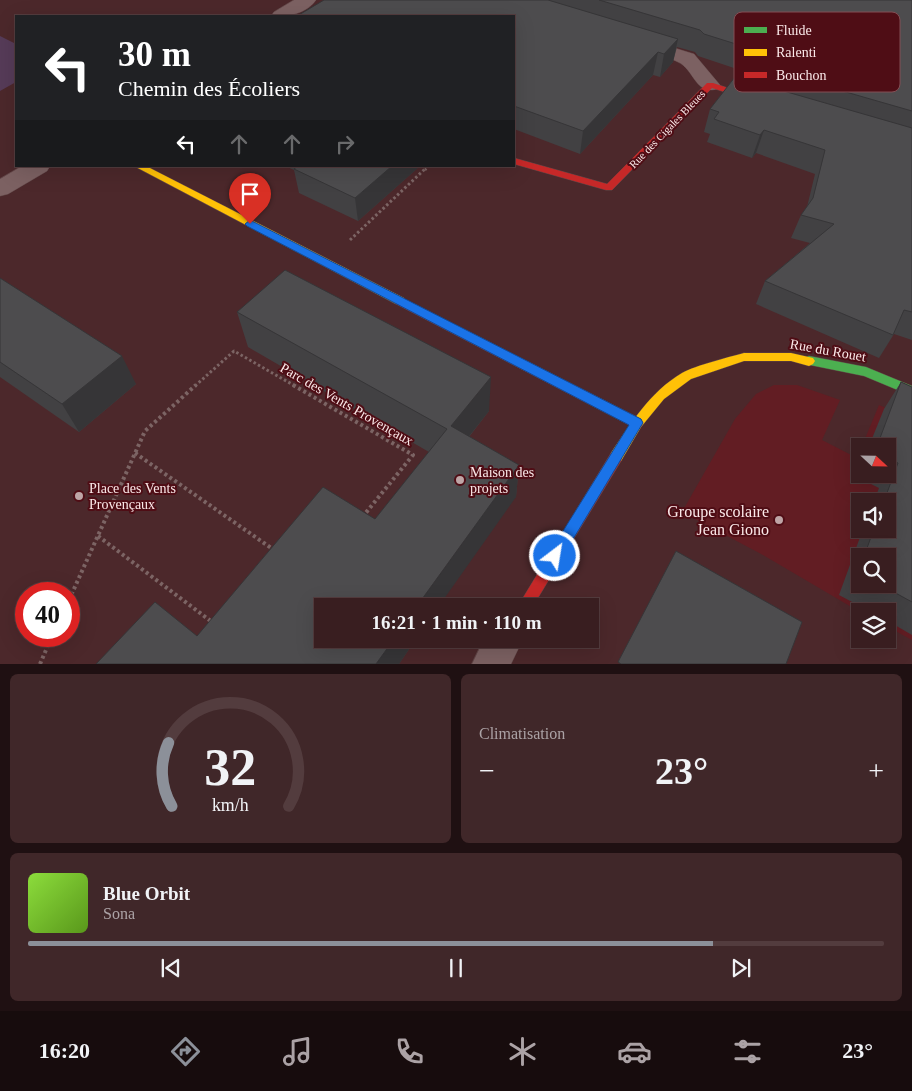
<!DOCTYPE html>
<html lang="fr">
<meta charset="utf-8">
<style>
:root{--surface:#391e20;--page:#402729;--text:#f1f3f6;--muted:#aba2a5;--line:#533c3e;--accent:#8c9099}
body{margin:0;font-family:Georgia,serif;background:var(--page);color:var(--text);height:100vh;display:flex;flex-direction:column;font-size:19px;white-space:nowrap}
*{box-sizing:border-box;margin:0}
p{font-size:16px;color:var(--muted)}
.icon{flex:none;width:28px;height:28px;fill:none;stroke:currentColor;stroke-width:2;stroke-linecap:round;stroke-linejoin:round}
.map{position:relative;height:664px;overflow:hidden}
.sheet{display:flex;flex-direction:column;gap:10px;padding:10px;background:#1f1012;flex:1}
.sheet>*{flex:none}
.guide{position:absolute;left:15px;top:15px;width:500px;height:152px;border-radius:0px;box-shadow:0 5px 20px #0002,0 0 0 1px var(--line);background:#202124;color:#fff;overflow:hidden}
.needle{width:32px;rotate:112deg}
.controls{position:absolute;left:851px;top:438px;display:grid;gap:10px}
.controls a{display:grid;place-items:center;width:45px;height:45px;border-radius:0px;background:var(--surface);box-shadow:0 5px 20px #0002,0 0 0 1px var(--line);font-size:25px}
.speed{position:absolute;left:15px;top:582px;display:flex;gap:10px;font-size:25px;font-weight:700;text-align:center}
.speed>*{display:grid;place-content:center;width:65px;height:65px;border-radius:50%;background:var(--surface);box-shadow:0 5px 20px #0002,0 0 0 1px var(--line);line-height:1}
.speed .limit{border:8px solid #d22;background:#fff;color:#111}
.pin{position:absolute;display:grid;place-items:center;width:42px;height:42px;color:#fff;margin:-51px -21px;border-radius:50% 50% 50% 0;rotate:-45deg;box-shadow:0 0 5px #0007}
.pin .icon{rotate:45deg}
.me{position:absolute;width:55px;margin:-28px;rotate:31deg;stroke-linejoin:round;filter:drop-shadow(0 0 4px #0008)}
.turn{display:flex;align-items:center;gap:18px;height:105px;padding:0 20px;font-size:22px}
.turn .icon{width:65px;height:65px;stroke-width:2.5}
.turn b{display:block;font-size:35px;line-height:42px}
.lanes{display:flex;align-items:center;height:48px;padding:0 20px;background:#0003;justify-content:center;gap:25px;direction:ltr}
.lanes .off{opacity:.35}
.big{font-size:38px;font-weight:800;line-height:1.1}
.sheet .card{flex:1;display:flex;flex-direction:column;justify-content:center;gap:8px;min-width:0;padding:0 18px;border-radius:8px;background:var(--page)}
.sheet .dial{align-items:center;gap:0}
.dial svg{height:130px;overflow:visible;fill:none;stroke:var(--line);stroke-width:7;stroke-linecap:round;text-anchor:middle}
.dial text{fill:var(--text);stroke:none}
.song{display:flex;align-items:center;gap:15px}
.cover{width:60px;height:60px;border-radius:8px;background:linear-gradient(135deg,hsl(90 70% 55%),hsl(90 70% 35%))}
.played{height:5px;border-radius:2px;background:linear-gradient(90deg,var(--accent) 80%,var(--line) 80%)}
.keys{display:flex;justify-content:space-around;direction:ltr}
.heat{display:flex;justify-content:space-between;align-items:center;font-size:28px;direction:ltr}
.sheet .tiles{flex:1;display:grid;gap:10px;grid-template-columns:1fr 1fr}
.card:last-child{grid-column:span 2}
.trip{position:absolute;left:314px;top:598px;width:285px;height:50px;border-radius:0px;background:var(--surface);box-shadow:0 5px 20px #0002,0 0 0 1px var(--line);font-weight:800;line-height:50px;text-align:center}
.tab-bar{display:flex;height:80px;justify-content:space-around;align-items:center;background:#170c0d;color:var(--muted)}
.tab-bar .icon{width:35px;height:35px}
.tab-bar .current{color:var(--accent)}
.tab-bar b{font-size:22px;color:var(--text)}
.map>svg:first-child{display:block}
</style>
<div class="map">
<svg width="912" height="664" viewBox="0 0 912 664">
<rect width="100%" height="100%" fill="#4c282b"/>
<!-- built -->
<path fill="#621d23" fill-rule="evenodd" d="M 774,385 L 797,385 L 840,400 L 822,440 L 857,458 L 860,450 L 860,474 L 888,474 L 888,446 L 862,446 L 879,405 L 912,419 L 912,640 L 888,627 L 888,611 L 860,612 L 763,555 L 682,512 L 735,419 L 756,394 ZM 860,501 L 888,501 L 888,529 L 860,529 ZM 860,556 L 888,556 L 888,584 L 860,584 Z"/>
<!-- green -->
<polygon fill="#563b58" points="0,36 16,44 16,82 0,91"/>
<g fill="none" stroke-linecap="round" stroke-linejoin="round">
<defs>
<g id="street">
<path d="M 294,0 L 316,0 C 305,15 288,16 271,16 L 274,12 Z"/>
<path d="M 639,37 L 694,54 L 720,85 L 717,89 C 695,95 694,69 678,62 C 664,55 647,52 632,47 L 630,43 L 632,39 Z"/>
<polygon points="22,166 50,166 47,171 8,194 0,196 0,179"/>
<polygon points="484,639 523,639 511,664 472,664"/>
</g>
<polygon id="fast" points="809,356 866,367 912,386 912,396 864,376 805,364 803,361 805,358"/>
<g id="slow">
<polygon points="134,166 146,166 404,298 405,301 404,304 396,304"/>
<path d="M 744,353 L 791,353 L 813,358 L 815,361 L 813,364 L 809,366 L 791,361 L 744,361 L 691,379 L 664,399 L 641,427 L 621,461 L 616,462 L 611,461 L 610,457 L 611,453 C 631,423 650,392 682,373 C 697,365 726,358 744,353 Z"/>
</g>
<g id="jam">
<polygon points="707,83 713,83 764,100 760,103 712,88 612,190 606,190 514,164 514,158 607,184"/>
<polygon points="400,297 641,419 643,423 641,427 637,428 633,427 396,304 395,301 396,298"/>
<polygon points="616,452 621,453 622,457 621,461 533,606 518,606 611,453"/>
</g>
</defs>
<!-- street casing -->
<use href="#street" stroke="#604647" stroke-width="1"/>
<!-- fast casing -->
<use href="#fast" stroke="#604647" stroke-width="1"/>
<!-- slow casing -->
<use href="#slow" stroke="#604647" stroke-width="1"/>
<!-- jam casing -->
<use href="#jam" stroke="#604647" stroke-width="1"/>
<!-- path-far2 -->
<polyline stroke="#7c6464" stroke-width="2.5" stroke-dasharray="2 2" stroke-linecap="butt" points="425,170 429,166"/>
<!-- path-far1 -->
<g stroke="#7c6464" stroke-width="3" stroke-dasharray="2.5 2.5" stroke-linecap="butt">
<polyline points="350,240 426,168"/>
<polyline points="195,386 234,351 295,386"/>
</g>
<!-- path -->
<g stroke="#7c6464" stroke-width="4" stroke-dasharray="3 3" stroke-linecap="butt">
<polyline points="293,385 413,455 364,515"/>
<polyline points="135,453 274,550"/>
<polyline points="98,536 212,622"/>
<polyline points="69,600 145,431 196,385"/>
<polyline points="40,664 52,636"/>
</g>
<!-- street -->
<use href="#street" fill="#7c6162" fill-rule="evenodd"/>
<!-- fast -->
<use href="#fast" fill="#4caf50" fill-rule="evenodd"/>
<!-- slow -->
<use href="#slow" fill="#ffc107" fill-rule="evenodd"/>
<!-- jam -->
<use href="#jam" fill="#c62828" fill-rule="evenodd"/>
</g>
<!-- wall -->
<g fill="#424143" fill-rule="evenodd">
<polygon points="324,0 912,0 912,340 894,334 879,358 756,304 765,281 810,243 791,238 801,215 807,207 815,174 756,153 752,158 707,142 710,134 704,132 710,109 741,78 743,71 698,56 695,52 677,47 673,62 660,77 653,75 580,154 514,129 514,16"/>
<polygon points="285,166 420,166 358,221 299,193 294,170"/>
<polygon points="0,278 136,384 79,432 0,377"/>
<polygon points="237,312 489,411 469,437 519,465 516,497 322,639 416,639 399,664 197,636 375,519 429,452 248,347"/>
<path d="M 901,382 L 912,387 L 912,635 L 888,621 L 888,611 L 869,611 L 839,595 L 863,529 L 888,529 L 888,501 L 874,501 L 879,488 L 857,477 L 860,469 L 860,474 L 888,474 L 888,446 L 869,446 L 884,409 ZM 860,556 L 888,556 L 888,584 L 860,584 Z"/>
</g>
<!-- shaded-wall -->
<g fill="#363537">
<polygon points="678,39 673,62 660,77 664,54"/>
<polygon points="658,52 653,75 580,154 583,131"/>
<polygon points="764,130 756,153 752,158 760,135"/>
<polygon points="392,166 420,166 358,221 355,198"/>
<polygon points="122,356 136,384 79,432 62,404"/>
<polygon points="491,377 489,411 451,459 451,426"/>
<polygon points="519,465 516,497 439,606 417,606"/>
<polygon points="394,639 416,639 399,664 376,664"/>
</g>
<!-- building -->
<g fill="#4d4c4e" stroke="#363537">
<polygon points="324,0 548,0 678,39 664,54 658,52 583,131 514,106 514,16 297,16"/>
<polygon points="599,0 912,0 912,111 745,63 755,50 704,34 700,30"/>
<polygon points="735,77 912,128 912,312 904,310 893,335 765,281 834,224 801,215 813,198 825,150 764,130 760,135 714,119 719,112 710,109"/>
<polygon points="298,166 392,166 355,198 294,169"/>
<polygon points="285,270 491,377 451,426 519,465 417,606 322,606 322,639 394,639 376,664 96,664 155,602 197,636 323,487 375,519 447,429 237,312"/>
<polygon points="0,278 122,356 62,404 0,362"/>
<polygon points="901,382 912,387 912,602 879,584 888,584 888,556 864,556 874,529 888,529 888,501 884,501 898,463 888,458 888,446 877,446"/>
<polygon points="676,551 802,622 786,664 621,664 618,662"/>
<polygon points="860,567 860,574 858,573"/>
</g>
<!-- route -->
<polygon fill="#1a73e8" stroke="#114b97" points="250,220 641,419 643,423 641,426 560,561 555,563 550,561 548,556 550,552 629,425 247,226 245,224"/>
<!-- markers -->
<g fill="#bea5a6" stroke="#4f0d15" stroke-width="2">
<circle cx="460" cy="480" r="5"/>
<circle cx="79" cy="496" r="5"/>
<circle cx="779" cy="520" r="5"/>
</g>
<g text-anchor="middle" stroke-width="4" stroke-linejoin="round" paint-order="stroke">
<!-- far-street labels -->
<g font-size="11" fill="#fbe9e9" stroke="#4f0d15">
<text transform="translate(667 129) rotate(-46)" y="4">Rue des Cigales Bleues</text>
</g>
<!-- street labels -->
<g font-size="14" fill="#fbe9e9" stroke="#4f0d15">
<text transform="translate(828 350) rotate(10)" y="5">Rue du Rouet</text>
<text transform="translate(347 404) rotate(30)" y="5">Parc des Vents Provençaux</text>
</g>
<!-- poi labels -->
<g font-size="14" fill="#fbe9e9" stroke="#4f0d15" text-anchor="start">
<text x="470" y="477">Maison des<tspan x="470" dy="16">projets</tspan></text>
<text x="89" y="493">Place des Vents<tspan x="89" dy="16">Provençaux</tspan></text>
</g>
<!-- near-poi labels -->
<g font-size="16" fill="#fbe9e9" stroke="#4f0d15" text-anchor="end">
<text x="769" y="517">Groupe scolaire<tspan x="769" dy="18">Jean Giono</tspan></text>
</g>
</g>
<!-- legend -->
<rect x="734" y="12" width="166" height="80" rx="8" fill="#4f0d15" stroke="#834f55" stroke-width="1"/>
<rect x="744" y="27" width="23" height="6" fill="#4caf50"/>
<rect x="744" y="49" width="23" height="7" fill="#ffc107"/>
<rect x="744" y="72" width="23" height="6" fill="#c62828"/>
<g font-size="14" fill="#fbe9e9">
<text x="776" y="35">Fluide</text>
<text x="776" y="57">Ralenti</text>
<text x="776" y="80">Bouchon</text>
</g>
</svg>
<div class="controls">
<a><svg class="needle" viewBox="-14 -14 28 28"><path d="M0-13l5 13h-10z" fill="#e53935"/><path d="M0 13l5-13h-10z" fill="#aba2a5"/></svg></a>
<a><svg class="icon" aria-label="sound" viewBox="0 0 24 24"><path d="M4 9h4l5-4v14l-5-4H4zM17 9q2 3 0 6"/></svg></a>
<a><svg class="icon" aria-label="search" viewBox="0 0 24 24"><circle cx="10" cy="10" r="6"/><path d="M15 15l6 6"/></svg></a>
<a><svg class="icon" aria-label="layers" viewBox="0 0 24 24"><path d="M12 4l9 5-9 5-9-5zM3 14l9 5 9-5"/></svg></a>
</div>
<div class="speed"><div class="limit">40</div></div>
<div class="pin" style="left:250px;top:224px;background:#d93025"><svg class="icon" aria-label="arrive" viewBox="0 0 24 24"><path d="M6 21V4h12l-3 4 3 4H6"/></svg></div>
<svg class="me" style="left:555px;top:556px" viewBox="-20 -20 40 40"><circle r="17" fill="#1a73e8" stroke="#fff" stroke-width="3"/><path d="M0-11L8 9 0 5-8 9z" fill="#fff"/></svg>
<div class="trip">16:21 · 1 min · 110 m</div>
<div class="guide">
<div class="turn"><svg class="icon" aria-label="left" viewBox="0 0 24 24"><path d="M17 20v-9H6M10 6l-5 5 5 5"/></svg><div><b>30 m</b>Chemin des Écoliers</div></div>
<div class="lanes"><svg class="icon" aria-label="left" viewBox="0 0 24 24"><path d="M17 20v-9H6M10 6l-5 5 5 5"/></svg><svg class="icon off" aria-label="ahead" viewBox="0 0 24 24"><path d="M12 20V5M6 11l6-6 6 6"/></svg><svg class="icon off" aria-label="ahead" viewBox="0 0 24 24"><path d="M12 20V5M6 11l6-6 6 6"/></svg><svg class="icon off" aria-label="right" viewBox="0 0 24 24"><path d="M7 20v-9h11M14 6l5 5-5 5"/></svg></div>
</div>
</div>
<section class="sheet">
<div class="tiles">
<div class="card dial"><svg viewBox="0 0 100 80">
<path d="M14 69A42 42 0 1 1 86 69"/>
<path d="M14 69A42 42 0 0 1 12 30" stroke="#8c9099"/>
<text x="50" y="56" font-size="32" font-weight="700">32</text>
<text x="50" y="72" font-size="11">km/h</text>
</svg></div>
<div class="card"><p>Climatisation</p>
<div class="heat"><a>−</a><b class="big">23°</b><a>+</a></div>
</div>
<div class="card">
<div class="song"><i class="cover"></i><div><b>Blue Orbit</b><p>Sona</p></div></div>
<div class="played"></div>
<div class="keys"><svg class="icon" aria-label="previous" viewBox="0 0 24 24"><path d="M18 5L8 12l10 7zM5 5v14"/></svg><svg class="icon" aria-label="pause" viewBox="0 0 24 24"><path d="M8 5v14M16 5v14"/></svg><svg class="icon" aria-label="next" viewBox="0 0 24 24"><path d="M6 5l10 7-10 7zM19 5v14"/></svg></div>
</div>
</div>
</section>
<nav class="tab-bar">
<b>16:20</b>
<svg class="icon current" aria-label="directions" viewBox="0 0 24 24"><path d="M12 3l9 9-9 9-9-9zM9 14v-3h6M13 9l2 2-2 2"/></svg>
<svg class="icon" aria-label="music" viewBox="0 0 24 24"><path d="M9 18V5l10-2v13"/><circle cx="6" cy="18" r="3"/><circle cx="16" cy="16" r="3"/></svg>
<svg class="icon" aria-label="phone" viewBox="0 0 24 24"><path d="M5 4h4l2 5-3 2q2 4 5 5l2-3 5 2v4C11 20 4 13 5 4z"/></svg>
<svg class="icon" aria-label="climate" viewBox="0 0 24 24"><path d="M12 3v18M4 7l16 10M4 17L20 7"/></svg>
<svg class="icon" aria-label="car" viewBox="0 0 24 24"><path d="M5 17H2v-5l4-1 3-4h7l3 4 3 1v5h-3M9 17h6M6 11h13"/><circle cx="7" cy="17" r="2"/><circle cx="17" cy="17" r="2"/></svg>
<svg class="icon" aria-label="filters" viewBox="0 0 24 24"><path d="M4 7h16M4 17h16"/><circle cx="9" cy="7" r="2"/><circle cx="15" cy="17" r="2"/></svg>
<b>23°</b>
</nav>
